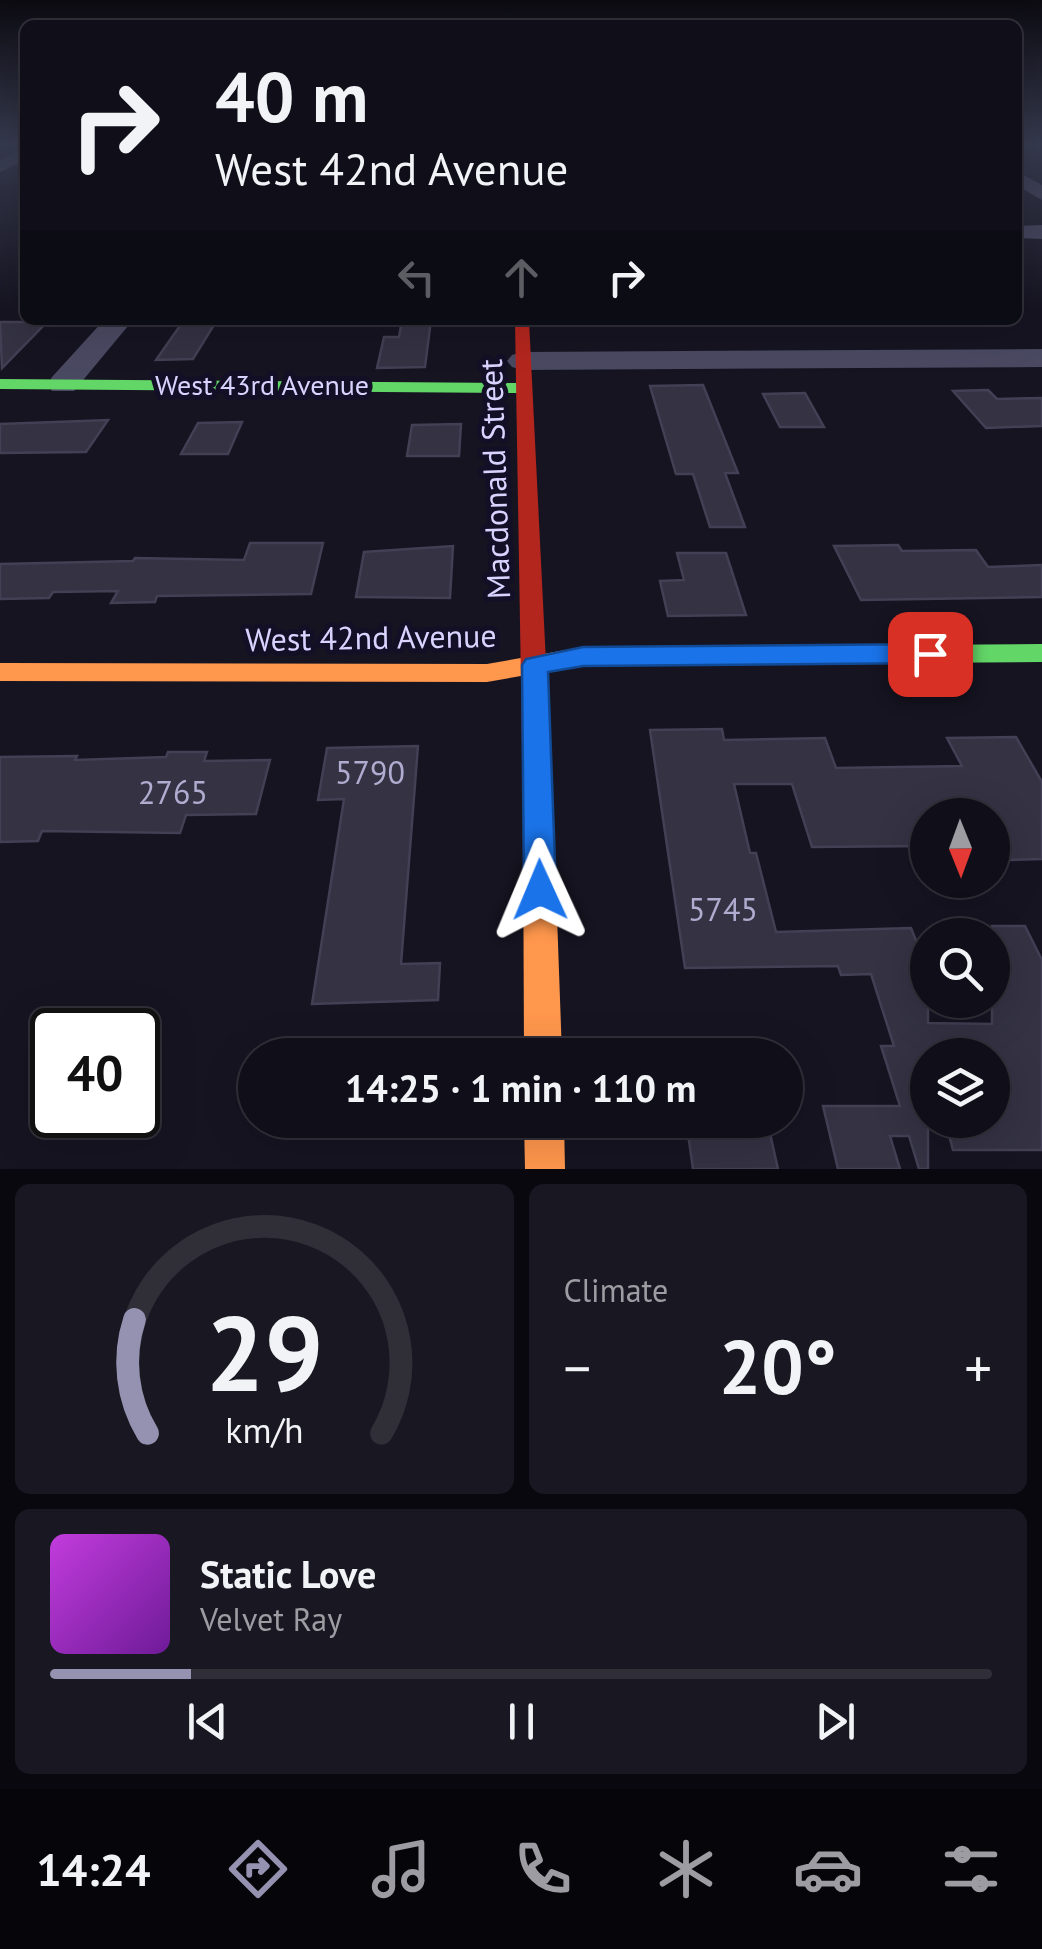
<!DOCTYPE html>
<meta charset="utf-8">
<style>
:root{--surface:#100f19;--page:#191822;--text:#f1f3f6;--muted:#9c9ca2;--line:#302f38;--accent:#9591b1}
body{margin:0;font-family:"PT Sans",sans-serif;background:var(--page);color:var(--text);height:100vh;display:flex;flex-direction:column;font-size:38px;white-space:nowrap}
*{box-sizing:border-box;margin:0}
p{font-size:32px;color:var(--muted)}
.icon{flex:none;width:55px;height:55px;fill:none;stroke:currentColor;stroke-width:2;stroke-linecap:round;stroke-linejoin:round}
.map{position:relative;height:1169px;overflow:hidden}
.details{display:flex;flex-direction:column;gap:15px;padding:15px;background:#09080e;flex:1}
.details>*{flex:none}
.hud{position:absolute;left:20px;top:20px;width:1002px;height:305px;border-radius:15px;box-shadow:0 10px 40px #0002,0 0 0 2px var(--line);background:#100f19;color:var(--text);overflow:hidden}
.needle{width:65px;rotate:179deg}
.controls{position:absolute;left:910px;top:798px;display:grid;gap:20px}
.controls a{display:grid;place-items:center;width:100px;height:100px;border-radius:50%;background:var(--surface);box-shadow:0 10px 40px #0002,0 0 0 2px var(--line);font-size:50px}
.speed{position:absolute;left:30px;top:1008px;display:flex;gap:20px;font-size:50px;font-weight:700;text-align:center}
.speed>*{display:grid;place-content:center;width:130px;height:130px;border-radius:50%;background:var(--surface);box-shadow:0 10px 40px #0002,0 0 0 2px var(--line);line-height:1}
.speed .limit{border:5px solid #111;border-radius:15px;background:#fff;color:#111}
.pin{position:absolute;display:grid;place-items:center;width:85px;height:85px;color:#fff;margin:-42px;border-radius:20px;box-shadow:0 5px 15px #0006}
.me{position:absolute;width:110px;margin:-55px;rotate:359deg;stroke-linejoin:round;filter:drop-shadow(0 0 8px #0008)}
.turn{display:flex;align-items:center;gap:35px;height:210px;padding:0 30px;font-size:45px}
.turn .icon{width:130px;height:130px;stroke-width:2.5}
.turn b{display:block;font-size:70px;line-height:85px}
.lanes{display:flex;align-items:center;height:95px;padding:0 30px;background:#0003;justify-content:center;gap:50px;direction:ltr}
.lanes .off{opacity:.35}
.big{font-size:75px;font-weight:600;line-height:1.1}
.details .tile{flex:1;display:flex;flex-direction:column;justify-content:center;gap:15px;min-width:0;padding:0 35px;border-radius:15px;background:var(--page)}
.details .dial{align-items:center;gap:0}
.dial svg{height:260px;overflow:visible;fill:none;stroke:var(--line);stroke-width:7;stroke-linecap:round;text-anchor:middle}
.dial text{fill:var(--text);stroke:none}
.song{display:flex;align-items:center;gap:30px}
.cover{width:120px;height:120px;border-radius:15px;background:linear-gradient(135deg,hsl(290 70% 55%),hsl(280 70% 35%))}
.played{height:10px;border-radius:5px;background:linear-gradient(90deg,var(--accent) 15%,var(--line) 15%)}
.keys{display:flex;justify-content:space-around;direction:ltr}
.heat{display:flex;justify-content:space-between;align-items:center;font-size:55px;direction:ltr}
.details .tiles{flex:1;display:grid;gap:15px;grid-template-columns:1fr 1fr}
.tile:last-child{grid-column:span 2}
.trip{position:absolute;left:238px;top:1038px;width:565px;height:100px;border-radius:50px;background:var(--surface);box-shadow:0 10px 40px #0002,0 0 0 2px var(--line);font-weight:600;line-height:100px;text-align:center}
.menu{display:flex;height:160px;justify-content:space-around;align-items:center;background:#06060a;color:var(--muted)}
.menu .icon{width:70px;height:70px}
.menu .selected{color:var(--accent)}
.menu b{font-size:45px;color:var(--text)}
.map>svg:first-child{display:block}
</style>
<div class="map">
<svg width="1042" height="1169" viewBox="0 0 1042 1169">
<rect width="100%" height="100%" fill="#161421"/>
<!-- building -->
<g fill="#343243" stroke="#433f54" stroke-width="2.5">
<polygon points="184,320 217,320 193,359 156,360"/>
<polygon points="402,320 431,320 425,367 377,368 384,337 399,337"/>
<polygon points="0,322 47,322 2,368"/>
<polygon points="703,385 738,473 725,473 745,527 710,527 693,474 676,474 650,386"/>
<polygon points="988,390 997,399 1042,398 1042,426 986,428 953,391"/>
<polygon points="805,393 824,427 780,427 763,394"/>
<polygon points="108,420 86,452 0,453 0,424"/>
<polygon points="242,422 228,454 181,454 198,423"/>
<polygon points="461,424 459,456 407,456 412,425"/>
<polygon points="250,543 323,543 311,594 157,596 155,602 111,603 118,591 53,592 49,598 0,599 0,564 133,561 135,558 244,560"/>
<polygon points="898,545 902,551 976,550 988,567 1042,565 1042,597 861,600 834,546"/>
<polygon points="453,546 450,598 356,597 364,552"/>
<polygon points="677,553 726,553 746,615 668,616 660,581 684,580"/>
<polygon points="722,729 724,740 825,738 836,768 962,766 947,738 1016,737 1042,782 1042,859 1009,860 992,827 992,815 928,815 928,846 812,847 792,784 734,784 750,853 756,853 776,932 911,928 928,970 928,1023 992,1024 992,926 1025,926 1042,960 1042,1150 953,1150 945,1120 992,1120 992,1055 928,1055 928,1169 919,1169 909,1136 890,1136 900,1169 838,1169 823,1106 900,1106 881,1046 894,1046 871,974 841,975 838,966 685,968 650,730"/>
<polygon points="418,746 401,964 440,963 438,1000 312,1004 344,799 318,800 327,748"/>
<polygon points="168,752 207,752 204,761 270,760 256,814 186,815 180,833 42,831 38,841 0,842 0,757 77,756 75,760 166,757"/>
<polygon points="686,1120 767,1120 778,1169 693,1169"/>
</g>
<g fill="none" stroke-linecap="round" stroke-linejoin="round">
<!-- street -->
<g fill="#4a4962" fill-rule="evenodd">
<polygon points="25,148 25,160 0,172 0,160"/>
<polygon points="1018,172 1042,185 1042,200 1018,186"/>
<polygon points="1042,225 1042,239 1018,238 1018,226"/>
<polygon points="104,320 133,320 74,391 52,391 48,384 52,377"/>
<polygon points="1042,349 1042,367 522,370 512,367 507,361 512,355 522,352"/>
</g>
<!-- fast -->
<g fill="#63d668" fill-rule="evenodd">
<polygon points="0,379 523,383 531,388 523,393 0,389"/>
<polygon points="1042,644 1042,662 629,665 620,662 617,656 620,650 629,647"/>
</g>
<!-- slow -->
<g fill="#ff974d" fill-rule="evenodd">
<polygon points="583,647 638,650 641,656 638,662 583,665 487,682 0,681 0,663 487,664"/>
<polygon points="538,791 548,795 553,804 562,1055 524,1055 523,804 528,795"/>
<polygon points="524,1120 564,1120 565,1169 525,1169"/>
</g>
<!-- jam -->
<polygon fill="#b3261e" fill-rule="evenodd" points="515,320 529,320 553,804 548,813 538,817 528,813 523,804"/>
</g>
<!-- sky -->
<linearGradient id="sky" x2="0" y2="1"><stop stop-color="#0c0b12"/><stop offset="0.47" stop-color="#363a4e"/><stop offset="1" stop-color="#363a4e" stop-opacity="0"/></linearGradient>
<rect width="1042" height="309" fill="url(#sky)"/>
<!-- route -->
<polygon fill="#1a73e8" stroke="#114b97" stroke-width="2.5" points="930,644 939,647 942,654 939,660 930,663 583,666 548,672 556,890 551,901 540,905 528,901 524,890 522,665 526,659 583,647"/>
<g text-anchor="middle" stroke-width="10" stroke-linejoin="round" paint-order="stroke">
<!-- far-street labels -->
<g font-size="28" fill="#d9d4ff" stroke="#130f26">
<text x="262" y="395">West 43rd Avenue</text>
</g>
<!-- street labels -->
<g font-size="32" fill="#d9d4ff" stroke="#130f26">
<text transform="translate(495 479) rotate(-92)" y="11">Macdonald Street</text>
<text transform="translate(371 638) rotate(-1)" y="11">West 42nd Avenue</text>
</g>
<!-- near-number labels -->
<g font-size="32" fill="#b0acd0">
<text x="370" y="784">5790</text>
<text x="173" y="804">2765</text>
<text x="723" y="921">5745</text>
</g>
</g>
</svg>
<div class="controls">
<a><svg class="needle" viewBox="-14 -14 28 28"><path d="M0-13l5 13h-10z" fill="#e53935"/><path d="M0 13l5-13h-10z" fill="#9c9ca2"/></svg></a>
<a><svg class="icon" aria-label="search" viewBox="0 0 24 24"><circle cx="10" cy="10" r="6"/><path d="M15 15l6 6"/></svg></a>
<a><svg class="icon" aria-label="layers" viewBox="0 0 24 24"><path d="M12 4l9 5-9 5-9-5zM3 14l9 5 9-5"/></svg></a>
</div>
<div class="speed"><div class="limit">40</div></div>
<div class="pin" style="left:930px;top:654px;background:#d93025"><svg class="icon" aria-label="arrive" viewBox="0 0 24 24"><path d="M6 21V4h12l-3 4 3 4H6"/></svg></div>
<svg class="me" style="left:540px;top:890px" viewBox="-20 -20 40 40"><path d="M0-17L14 15 0 8-14 15z" fill="#1a73e8" stroke="#fff" stroke-width="4"/></svg>
<div class="trip">14:25 · 1 min · 110 m</div>
<div class="hud">
<div class="turn"><svg class="icon" aria-label="right" viewBox="0 0 24 24"><path d="M7 20v-9h11M14 6l5 5-5 5"/></svg><div><b>40 m</b>West 42nd Avenue</div></div>
<div class="lanes"><svg class="icon off" aria-label="left" viewBox="0 0 24 24"><path d="M17 20v-9H6M10 6l-5 5 5 5"/></svg><svg class="icon off" aria-label="ahead" viewBox="0 0 24 24"><path d="M12 20V5M6 11l6-6 6 6"/></svg><svg class="icon" aria-label="right" viewBox="0 0 24 24"><path d="M7 20v-9h11M14 6l5 5-5 5"/></svg></div>
</div>
</div>
<section class="details">
<div class="tiles">
<div class="tile dial"><svg viewBox="0 0 100 80">
<path d="M14 69A42 42 0 1 1 86 69"/>
<path d="M14 69A42 42 0 0 1 10 34" stroke="#9591b1"/>
<text x="50" y="56" font-size="32" font-weight="700">29</text>
<text x="50" y="72" font-size="11">km/h</text>
</svg></div>
<div class="tile"><p>Climate</p>
<div class="heat"><a>−</a><b class="big">20°</b><a>+</a></div>
</div>
<div class="tile">
<div class="song"><i class="cover"></i><div><b>Static Love</b><p>Velvet Ray</p></div></div>
<div class="played"></div>
<div class="keys"><svg class="icon" aria-label="previous" viewBox="0 0 24 24"><path d="M18 5L8 12l10 7zM5 5v14"/></svg><svg class="icon" aria-label="pause" viewBox="0 0 24 24"><path d="M8 5v14M16 5v14"/></svg><svg class="icon" aria-label="next" viewBox="0 0 24 24"><path d="M6 5l10 7-10 7zM19 5v14"/></svg></div>
</div>
</div>
</section>
<nav class="menu">
<b>14:24</b>
<svg class="icon selected" aria-label="directions" viewBox="0 0 24 24"><path d="M12 3l9 9-9 9-9-9zM9 14v-3h6M13 9l2 2-2 2"/></svg>
<svg class="icon" aria-label="music" viewBox="0 0 24 24"><path d="M9 18V5l10-2v13"/><circle cx="6" cy="18" r="3"/><circle cx="16" cy="16" r="3"/></svg>
<svg class="icon" aria-label="phone" viewBox="0 0 24 24"><path d="M5 4h4l2 5-3 2q2 4 5 5l2-3 5 2v4C11 20 4 13 5 4z"/></svg>
<svg class="icon" aria-label="climate" viewBox="0 0 24 24"><path d="M12 3v18M4 7l16 10M4 17L20 7"/></svg>
<svg class="icon" aria-label="car" viewBox="0 0 24 24"><path d="M5 17H2v-5l4-1 3-4h7l3 4 3 1v5h-3M9 17h6M6 11h13"/><circle cx="7" cy="17" r="2"/><circle cx="17" cy="17" r="2"/></svg>
<svg class="icon" aria-label="filters" viewBox="0 0 24 24"><path d="M4 7h16M4 17h16"/><circle cx="9" cy="7" r="2"/><circle cx="15" cy="17" r="2"/></svg>
</nav>
